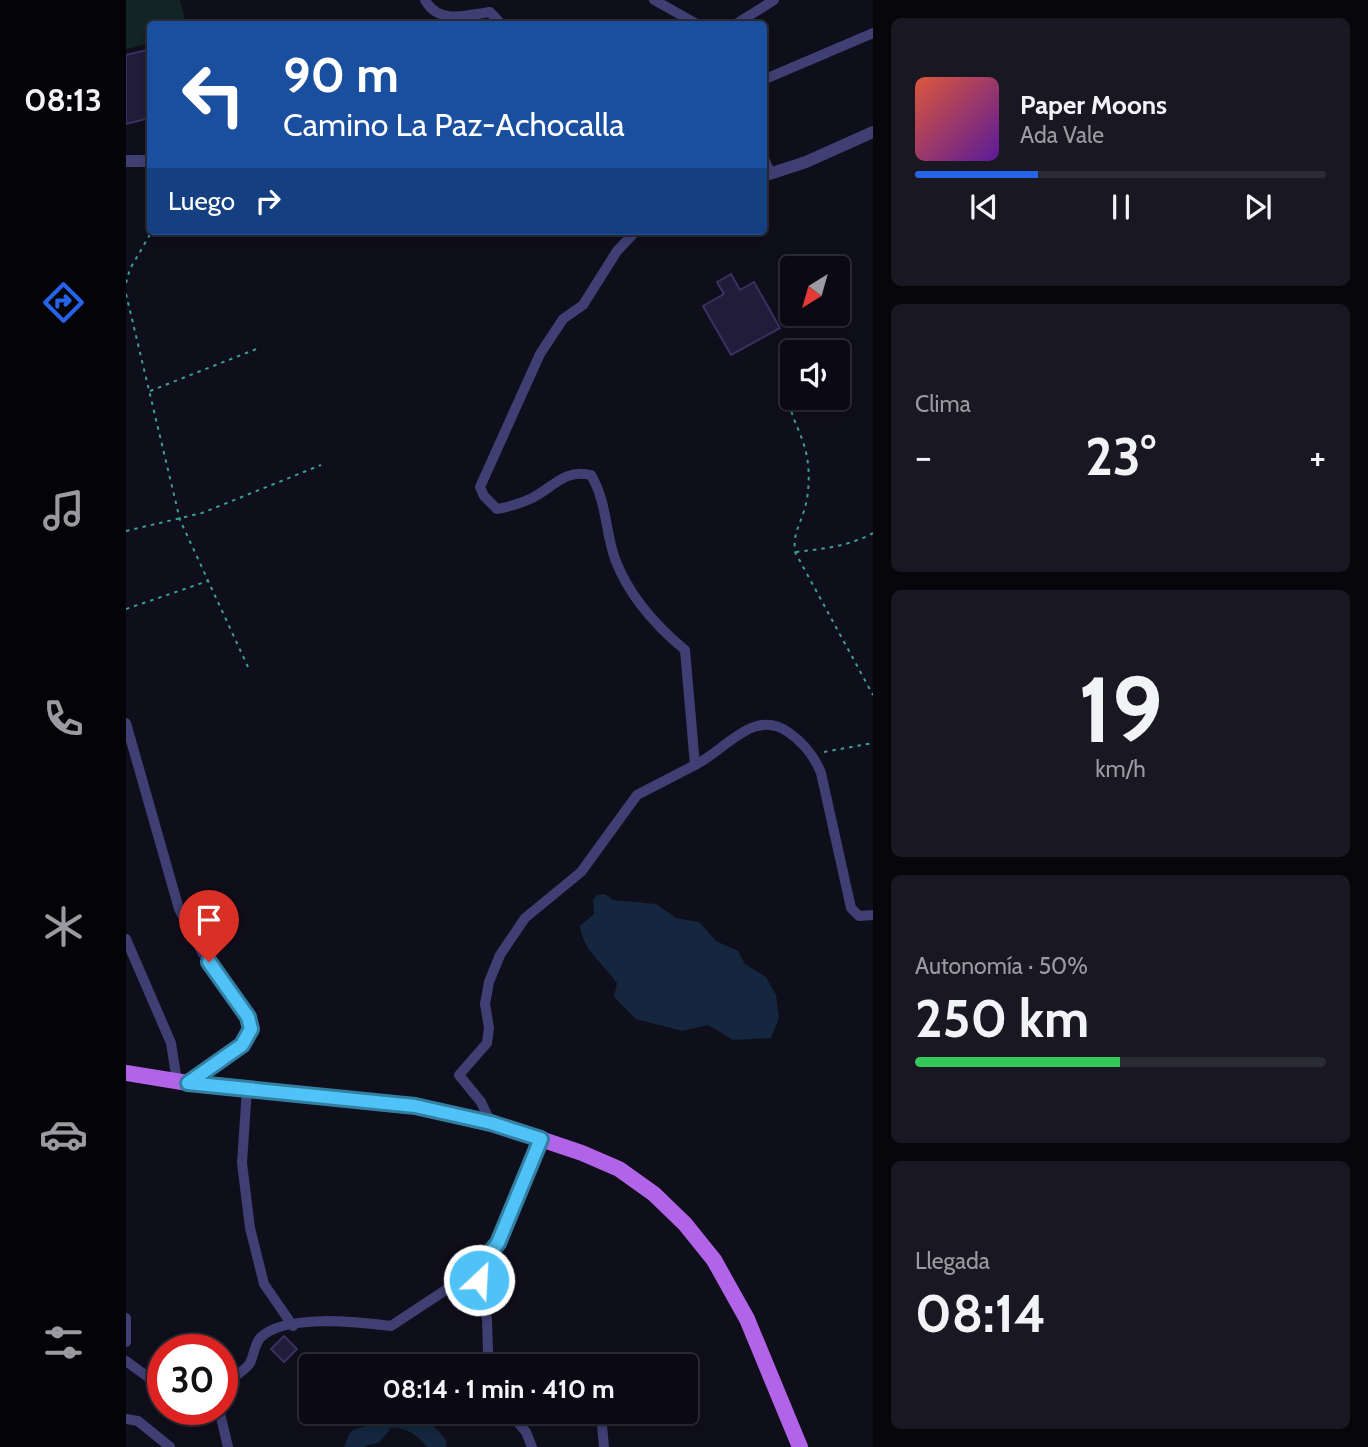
<!DOCTYPE html>
<html lang="es">
<meta charset="utf-8">
<style>
:root{--surface:#0b0a14;--page:#191822;--text:#f1f3f6;--muted:#9a9aa0;--line:#2b2b34;--accent:#2563eb}
body{margin:0;font-family:Cabin,sans-serif;background:var(--page);color:var(--text);height:100vh;display:flex;flex-direction:column;font-size:26px;white-space:nowrap}
*{box-sizing:border-box;margin:0}
p{font-size:23px;color:var(--muted)}
.icon{flex:none;width:38px;height:38px;fill:none;stroke:currentColor;stroke-width:2;stroke-linecap:round;stroke-linejoin:round}
.map{position:relative;flex:1;overflow:hidden}
.details{display:flex;flex-direction:column;gap:18px;padding:18px;background:#06060b;width:495px}
.details>*{flex:none}
.hud{position:absolute;left:21px;top:21px;width:620px;height:214px;border-radius:7px;box-shadow:0 4px 10px #0003,0 0 0 2px var(--line);background:#1a4fa0;color:#fff;overflow:hidden}
.needle{width:46px;rotate:217deg}
.controls{position:absolute;left:654px;top:256px;display:grid;gap:14px}
.controls a{display:grid;place-items:center;width:70px;height:70px;border-radius:7px;background:var(--surface);box-shadow:0 4px 10px #0003,0 0 0 2px var(--line);font-size:35px}
.speed{position:absolute;left:21px;top:1334px;display:flex;gap:14px;font-size:35px;font-weight:700;text-align:center}
.speed>*{display:grid;place-content:center;width:91px;height:91px;border-radius:50%;background:var(--surface);box-shadow:0 4px 10px #0003,0 0 0 2px var(--line);line-height:1}
.speed .limit{border:10px solid #d22;background:#fff;color:#111}
.pin{position:absolute;display:grid;place-items:center;width:60px;height:60px;color:#fff;margin:-72px -30px;border-radius:50% 50% 50% 0;rotate:-45deg;box-shadow:0 0 7px #0007}
.pin .icon{rotate:45deg}
.me{position:absolute;width:77px;margin:-38px;rotate:25deg;stroke-linejoin:round;filter:drop-shadow(0 0 5px #0008)}
.turn{display:flex;align-items:center;gap:24px;height:147px;padding:0 21px;font-size:32px}
.turn .icon{width:91px;height:91px;stroke-width:2.5}
.turn b{display:block;font-size:49px;line-height:60px}
.then{display:flex;align-items:center;height:66px;padding:0 21px;background:#0003;gap:14px;font-size:26px}
.big{font-size:52px;font-weight:800;line-height:1.1}
.details .card{flex:1;display:flex;flex-direction:column;justify-content:center;gap:10px;min-width:0;padding:0 24px;border-radius:10px;background:var(--page)}
.details .dial{align-items:center;gap:0}
.dial b{font-size:91px;line-height:1}
.song{display:flex;align-items:center;gap:21px}
.cover{width:84px;height:84px;border-radius:10px;background:linear-gradient(135deg,hsl(10 70% 55%),hsl(270 70% 35%))}
.played{height:7px;border-radius:4px;background:linear-gradient(90deg,var(--accent) 30%,var(--line) 30%)}
.keys{display:flex;justify-content:space-around;direction:ltr}
.heat{display:flex;justify-content:space-between;align-items:center;font-size:38px;direction:ltr}
.charge{height:10px;border-radius:5px;background:linear-gradient(90deg,#34c759 50%,var(--line) 0)}
.trip{position:absolute;left:173px;top:1354px;width:399px;height:70px;border-radius:7px;background:var(--surface);box-shadow:0 4px 10px #0003,0 0 0 2px var(--line);font-weight:800;line-height:70px;text-align:center}
main{display:flex;flex:1;min-height:0}
.tabs{display:flex;flex-direction:column;width:126px;justify-content:space-around;align-items:center;background:#040408;color:var(--muted)}
.tabs .icon{width:49px;height:49px}
.tabs .active{color:var(--accent)}
.tabs b{font-size:32px;color:var(--text)}
.map>svg:first-child{display:block}
</style>
<main>
<nav class="tabs">
<b>08:13</b>
<svg class="icon active" aria-label="directions" viewBox="0 0 24 24"><path d="M12 3l9 9-9 9-9-9zM9 14v-3h6M13 9l2 2-2 2"/></svg>
<svg class="icon" aria-label="music" viewBox="0 0 24 24"><path d="M9 18V5l10-2v13"/><circle cx="6" cy="18" r="3"/><circle cx="16" cy="16" r="3"/></svg>
<svg class="icon" aria-label="phone" viewBox="0 0 24 24"><path d="M5 4h4l2 5-3 2q2 4 5 5l2-3 5 2v4C11 20 4 13 5 4z"/></svg>
<svg class="icon" aria-label="climate" viewBox="0 0 24 24"><path d="M12 3v18M4 7l16 10M4 17L20 7"/></svg>
<svg class="icon" aria-label="car" viewBox="0 0 24 24"><path d="M5 17H2v-5l4-1 3-4h7l3 4 3 1v5h-3M9 17h6M6 11h13"/><circle cx="7" cy="17" r="2"/><circle cx="17" cy="17" r="2"/></svg>
<svg class="icon" aria-label="filters" viewBox="0 0 24 24"><path d="M4 7h16M4 17h16"/><circle cx="9" cy="7" r="2"/><circle cx="15" cy="17" r="2"/></svg>
</nav>
<div class="map">
<svg width="747" height="1447" viewBox="0 0 747 1447">
<rect width="100%" height="100%" fill="#0f0e1b"/>
<!-- green -->
<polygon fill="#122423" points="0,0 54,0 60,24 24,24 24,43 0,49"/>
<!-- water -->
<path fill="#14273e" d="M 479,894 L 487,900 L 530,904 L 550,918 L 573,922 L 590,941 L 612,951 L 619,964 L 640,977 L 650,995 L 653,1018 L 645,1038 L 607,1040 L 582,1025 L 556,1031 L 510,1019 L 488,997 L 491,983 C 478,965 456,949 454,926 L 468,914 L 467,900 L 471,895 Z"/>
<g fill="none" stroke-linecap="round" stroke-linejoin="round">
<!-- river -->
<path stroke="#14273e" stroke-width="19" d="M 228,1447 L 232,1438 L 248,1434 L 261,1418 C 284,1417 298,1427 311,1444"/>
</g>
<!-- building -->
<g fill="#211c39" stroke="#393162" stroke-width="2">
<polygon points="24,49 24,118 0,124 0,55"/>
<polygon points="605,274 614,290 628,282 654,328 605,355 577,306 598,294 591,282"/>
<polygon points="158,1336 171,1349 158,1362 145,1349"/>
</g>
<g fill="none" stroke-linecap="round" stroke-linejoin="round">
<!-- path -->
<g stroke="#3c9e94" stroke-width="2" stroke-dasharray="3.5 5" stroke-linecap="butt">
<polyline points="0,283 4,269 26,231"/>
<polyline points="0,294 54,520 122,667"/>
<polyline points="674,352 679,342"/>
<path d="M 667,370 C 653,407 675,424 681,457 C 684,474 683,496 678,511 C 673,527 667,534 669,552 L 747,695"/>
<polyline points="24,391 133,348"/>
<polyline points="0,531 76,513 195,465"/>
<path d="M 670,552 C 696,549 724,546 747,533"/>
<polyline points="0,609 82,581"/>
<polyline points="698,752 747,743"/>
</g>
<!-- minor -->
<g stroke="#3f3f74" stroke-width="10">
<path d="M 299,0 C 313,25 341,15 364,12 L 375,24"/>
<polyline points="528,0 571,24"/>
<polyline points="610,24 648,0"/>
<polyline points="637,80 747,33"/>
<polyline points="637,157 645,174"/>
<path d="M 0,723 L 53,909 L 76,952 L 124,1025 C 125,1046 79,1070 62,1083"/>
<path d="M 569,765 C 600,750 627,708 662,732 C 678,743 688,755 695,773 L 725,908 L 733,916 L 747,915"/>
<polyline points="0,939 45,1043 51,1081"/>
<polyline points="121,1089 116,1163 124,1228 138,1284 167,1326"/>
<path d="M 365,1123 L 355,1102 L 333,1075 L 361,1043 L 363,1028 L 359,1004 L 363,982 L 374,955 L 399,918 L 455,872 L 511,795 L 569,765 L 559,650 C 530,626 503,596 489,559 C 479,531 481,502 465,475 C 438,468 426,489 404,499 C 393,504 382,507 371,509 L 358,496 L 354,487 L 414,354 L 437,319 L 457,305 L 491,251 L 510,231"/>
<polyline points="352,1267 353,1293 361,1319 362,1352 366,1367"/>
<polyline points="0,1318 0,1342"/>
<polyline points="0,1361 37,1388"/>
<path d="M 96,1388 C 103,1377 118,1373 124,1363 C 128,1355 128,1346 134,1338 C 158,1313 234,1322 265,1326 L 356,1266 L 372,1243 L 415,1139"/>
<polyline points="93,1409 102,1447"/>
<polyline points="383,1412 400,1432 406,1447"/>
<polyline points="0,1419 12,1421 44,1447"/>
<polyline points="476,1425 478,1447"/>
</g>
<!-- tertiary -->
<g stroke="#3f3f74" stroke-width="12">
<polyline points="0,161 24,161"/>
<polyline points="637,176 680,162 747,132"/>
</g>
<!-- primary -->
<polyline stroke="#b264e9" stroke-width="16" points="0,1073 68,1084 289,1106 379,1127 456,1153 493,1169 528,1194 559,1224 588,1260 621,1319 674,1447"/>
</g>
<g fill="none" stroke-linecap="round" stroke-linejoin="round">
<defs>
<polyline id="route" points="83,962 122,1017 125,1029 116,1045 62,1083 289,1106 365,1123 415,1139 372,1243 352,1267 353,1280"/>
</defs>
<!-- route casing -->
<use href="#route" stroke="#337fa1" stroke-width="18"/>
<!-- route -->
<use href="#route" stroke="#4fc3f7" stroke-width="12"/>
</g>
</svg>
<div class="controls">
<a><svg class="needle" viewBox="-14 -14 28 28"><path d="M0-13l5 13h-10z" fill="#e53935"/><path d="M0 13l5-13h-10z" fill="#9a9aa0"/></svg></a>
<a><svg class="icon" aria-label="sound" viewBox="0 0 24 24"><path d="M4 9h4l5-4v14l-5-4H4zM17 9q2 3 0 6"/></svg></a>
</div>
<div class="speed"><div class="limit">30</div></div>
<div class="pin" style="left:83px;top:962px;background:#d93025"><svg class="icon" aria-label="arrive" viewBox="0 0 24 24"><path d="M6 21V4h12l-3 4 3 4H6"/></svg></div>
<svg class="me" style="left:353px;top:1280px" viewBox="-20 -20 40 40"><circle r="17" fill="#4fc3f7" stroke="#fff" stroke-width="3"/><path d="M0-11L8 9 0 5-8 9z" fill="#fff"/></svg>
<div class="trip">08:14 · 1 min · 410 m</div>
<div class="hud">
<div class="turn"><svg class="icon" aria-label="left" viewBox="0 0 24 24"><path d="M17 20v-9H6M10 6l-5 5 5 5"/></svg><div><b>90 m</b>Camino La Paz-Achocalla</div></div>
<div class="then">Luego<svg class="icon" aria-label="right" viewBox="0 0 24 24"><path d="M7 20v-9h11M14 6l5 5-5 5"/></svg></div>
</div>
</div>
<section class="details">
<div class="card">
<div class="song"><i class="cover"></i><div><b>Paper Moons</b><p>Ada Vale</p></div></div>
<div class="played"></div>
<div class="keys"><svg class="icon" aria-label="previous" viewBox="0 0 24 24"><path d="M18 5L8 12l10 7zM5 5v14"/></svg><svg class="icon" aria-label="pause" viewBox="0 0 24 24"><path d="M8 5v14M16 5v14"/></svg><svg class="icon" aria-label="next" viewBox="0 0 24 24"><path d="M6 5l10 7-10 7zM19 5v14"/></svg></div>
</div>
<div class="card"><p>Clima</p>
<div class="heat"><a>−</a><b class="big">23°</b><a>+</a></div>
</div>
<div class="card dial"><b>19</b><p>km/h</p></div>
<div class="card"><p>Autonomía · 50%</p><b class="big">250 km</b><div class="charge"></div></div>
<div class="card"><p>Llegada</p><b class="big">08:14</b></div>
</section>
</main>
